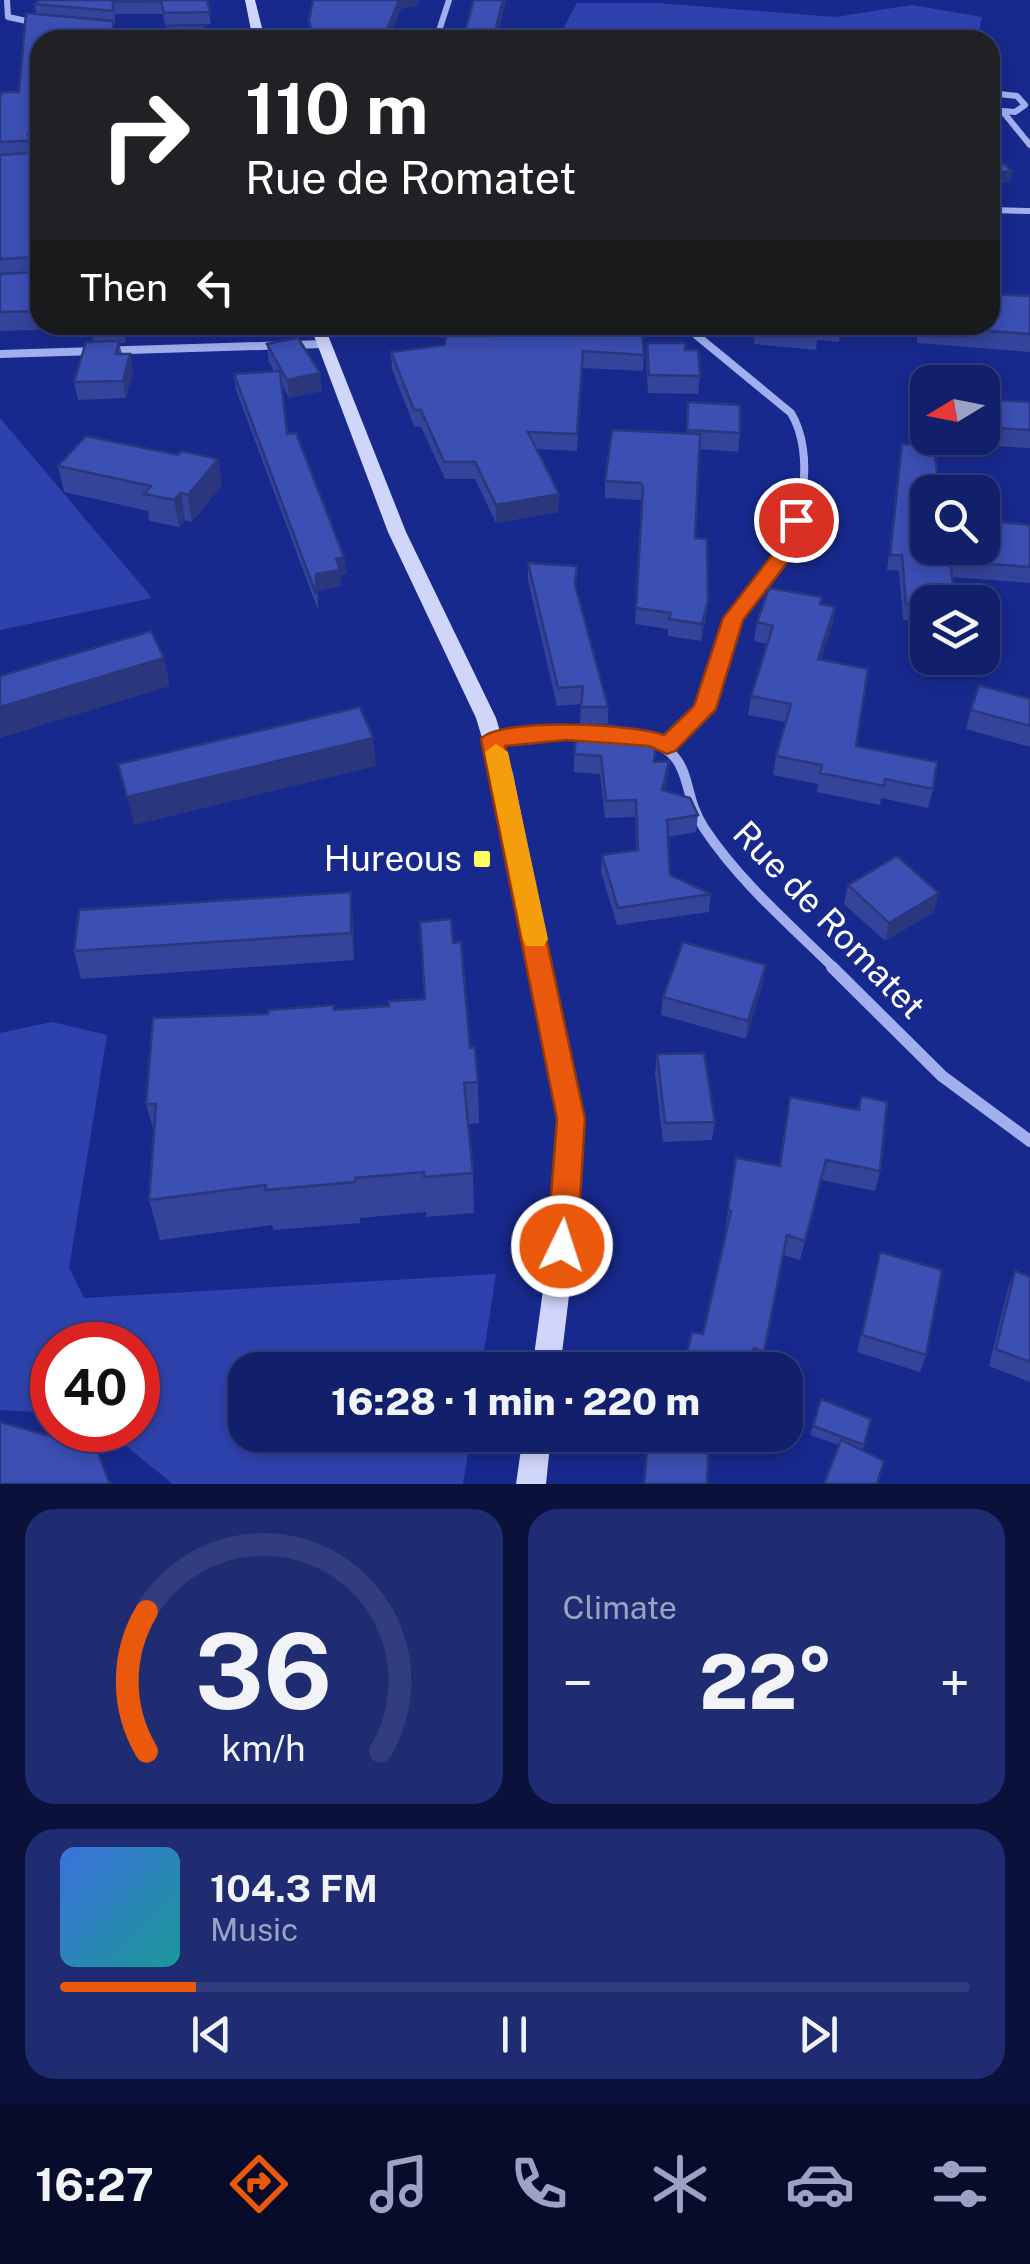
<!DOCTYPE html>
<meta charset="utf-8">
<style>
:root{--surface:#121f6a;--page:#1f2c72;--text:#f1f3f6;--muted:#9ca2c1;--line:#313d7e;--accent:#ea580c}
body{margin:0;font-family:"Public Sans",sans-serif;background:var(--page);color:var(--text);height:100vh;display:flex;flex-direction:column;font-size:38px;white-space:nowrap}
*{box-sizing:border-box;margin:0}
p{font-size:32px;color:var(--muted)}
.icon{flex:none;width:55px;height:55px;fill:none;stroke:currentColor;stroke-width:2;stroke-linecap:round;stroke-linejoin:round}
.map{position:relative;height:1484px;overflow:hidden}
.drawer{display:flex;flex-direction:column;gap:25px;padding:25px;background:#0a113a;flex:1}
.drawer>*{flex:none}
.guide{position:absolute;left:30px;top:30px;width:970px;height:305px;border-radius:30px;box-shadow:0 5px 15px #0003,0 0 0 2px var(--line);background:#202124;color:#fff;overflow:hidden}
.needle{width:65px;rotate:260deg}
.buttons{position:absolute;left:910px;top:365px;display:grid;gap:20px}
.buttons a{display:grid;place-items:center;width:90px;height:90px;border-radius:20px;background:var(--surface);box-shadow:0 5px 15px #0003,0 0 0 2px var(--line);font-size:50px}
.speed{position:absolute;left:30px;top:1322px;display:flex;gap:20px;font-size:50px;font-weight:700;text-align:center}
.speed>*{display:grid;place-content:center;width:130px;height:130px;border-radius:50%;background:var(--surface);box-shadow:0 5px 15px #0003,0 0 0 2px var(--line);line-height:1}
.speed .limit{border:15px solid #d22;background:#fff;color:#111}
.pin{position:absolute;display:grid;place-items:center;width:85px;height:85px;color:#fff;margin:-42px;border:5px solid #fff;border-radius:50%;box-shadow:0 2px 10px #0007}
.me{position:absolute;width:110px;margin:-55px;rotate:4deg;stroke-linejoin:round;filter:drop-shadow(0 0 8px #0008)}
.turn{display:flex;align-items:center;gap:35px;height:210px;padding:0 50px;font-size:45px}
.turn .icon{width:130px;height:130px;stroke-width:2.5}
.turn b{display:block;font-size:70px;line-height:85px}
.then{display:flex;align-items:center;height:95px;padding:0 50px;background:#0003;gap:20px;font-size:38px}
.big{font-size:75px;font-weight:800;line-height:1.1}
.drawer .tile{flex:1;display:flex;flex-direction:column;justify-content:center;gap:15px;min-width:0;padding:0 35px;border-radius:30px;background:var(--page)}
.drawer .dial{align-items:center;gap:0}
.dial svg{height:260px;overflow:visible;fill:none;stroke:var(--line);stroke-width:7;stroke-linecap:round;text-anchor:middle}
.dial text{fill:var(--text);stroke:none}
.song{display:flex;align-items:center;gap:30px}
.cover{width:120px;height:120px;border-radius:15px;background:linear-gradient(135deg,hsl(220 70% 55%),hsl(180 70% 35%))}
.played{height:10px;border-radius:5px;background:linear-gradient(90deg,var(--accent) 15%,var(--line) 15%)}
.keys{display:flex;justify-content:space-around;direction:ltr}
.heat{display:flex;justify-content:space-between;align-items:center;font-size:55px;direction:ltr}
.drawer .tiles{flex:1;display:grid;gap:25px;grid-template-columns:1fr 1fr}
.tile:last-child{grid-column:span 2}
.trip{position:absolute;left:228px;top:1352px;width:575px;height:100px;border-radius:30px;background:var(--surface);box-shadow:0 5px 15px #0003,0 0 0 2px var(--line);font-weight:800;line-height:100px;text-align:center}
.tabs{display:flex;height:160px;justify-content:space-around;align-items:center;background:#070c2a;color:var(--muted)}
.tabs .icon{width:70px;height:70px}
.tabs .current{color:var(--accent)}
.tabs b{font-size:45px;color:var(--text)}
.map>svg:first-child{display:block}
</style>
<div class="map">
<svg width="1030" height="1484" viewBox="0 0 1030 1484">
<rect width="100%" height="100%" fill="#18298d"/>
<!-- green -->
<g fill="#2e42ad">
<polygon points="577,3 658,3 835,17 912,5 982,17 977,40 557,40"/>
<polygon points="0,418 152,598 0,630"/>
<polygon points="52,1022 107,1035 69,1268 84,1298 496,1274 481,1370 245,1370 245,1435 471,1435 463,1484 173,1484 106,1430 138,1430 138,1345 52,1345 52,1413 0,1410 0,1033"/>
</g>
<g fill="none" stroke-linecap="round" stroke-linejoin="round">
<!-- street-far3 -->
<g stroke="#a2afef" stroke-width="6">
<polyline points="7,0 8,17 36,23"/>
<polyline points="102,32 180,34"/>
<polyline points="197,33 257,31"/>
<polyline points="436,40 449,0"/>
<polyline points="990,93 1017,96 1025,105 1015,112 990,110"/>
<polyline points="1004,113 1030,145"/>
<polyline points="990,210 1030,211"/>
</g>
<!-- street-far2 -->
<g stroke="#a2afef" stroke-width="8">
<path d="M 684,325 L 791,413 C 816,454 803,528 774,565"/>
<polyline points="0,354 323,344"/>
</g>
<!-- street-far1 -->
<g stroke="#a2afef" stroke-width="10">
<path d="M 644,738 C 697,756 679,790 704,828 C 739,881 790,925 835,969"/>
<polyline points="493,739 531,733 588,734"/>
<polyline points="667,746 705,709 733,618 776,563"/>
</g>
<!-- street -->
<polyline stroke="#a2afef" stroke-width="12" points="832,967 942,1076 1030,1141"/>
<!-- secondary -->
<g fill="#d0d6fa" fill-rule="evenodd">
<polygon points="245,0 255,0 265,40 253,40"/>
<polygon points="310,325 324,325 406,532 496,718 513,774 583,1119 574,1254 560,1370 532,1370 548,1254 559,1119 493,774 476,718 388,532"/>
<polygon points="523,1435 551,1435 546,1484 516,1484"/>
</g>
</g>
<!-- wall -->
<g fill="#34449a">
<polygon points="207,0 211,24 165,25 163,14 115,14 115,23 40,40 40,126 37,135 40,135 40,325 129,325 125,343 119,343 122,354 130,354 133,371 126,398 78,400 74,382 93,341 91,328 0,331 0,99 19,92 36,14 35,4"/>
<polygon points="506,0 496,40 464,40 464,34"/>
<polygon points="1030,296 1030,352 917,343 917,337 840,336 839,342 817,340 816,350 754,344 755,333 737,332 738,325 990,325"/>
<polygon points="190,325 248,325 248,326 191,331"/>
<polygon points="647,343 685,350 700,376 698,394 648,393 646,360"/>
<polygon points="267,344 320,373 322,391 289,398 282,384 287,434 344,557 346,574 340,575 341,586 318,591 318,610 236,390 234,374 274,371 269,362"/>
<polygon points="445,345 644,355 643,371 582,368 577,451 537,449 559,494 558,512 496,523 475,479 445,479 421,427 414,426 392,369 391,352"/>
<polygon points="993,400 1030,402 1030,448 993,446 989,418"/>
<polygon points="688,402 740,433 738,452 700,449 695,538 708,601 706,618 701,641 668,636 668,629 635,624 642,503 640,500 605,498 605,481 686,434"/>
<polygon points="902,444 928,548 1002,522 1030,525 1030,583 952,577 928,602 928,622 903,620 899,571 887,570"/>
<polygon points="178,455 218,459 222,485 192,522 185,520 179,527 149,521 148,511 64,492 58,466"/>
<polygon points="528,563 576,587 608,707 608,725 580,724 581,704 557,706 528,580"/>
<polygon points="822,597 821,604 835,607 832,626 821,659 856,746 933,789 928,808 881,798 880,805 817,792 818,784 773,775 776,756 786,722 748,715 751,696 767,644 754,641 757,622"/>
<polygon points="1030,699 1030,747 966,729 971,710"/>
<polygon points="614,730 655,762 669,761 665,791 698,815 696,832 668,837 670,875 711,894 709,912 617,925 601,872 602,855 636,850 635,817 605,818 600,774 574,772 574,754"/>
<polygon points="848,885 934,912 885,941 844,904"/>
<polygon points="353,920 354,960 81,979 74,951"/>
<polygon points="453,943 470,1048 478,1082 479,1123 468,1124 473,1173 474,1213 426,1217 426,1212 360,1218 360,1223 273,1230 272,1225 160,1240 149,1200 154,1132 146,1104 268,1014 389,1006 425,999"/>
<polygon points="763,983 746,1039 661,1015 663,997"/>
<polygon points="657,1054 715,1122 712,1140 663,1142 655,1073"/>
<polygon points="861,1096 880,1171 875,1191 821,1180 800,1260 783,1255 760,1370 750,1367 727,1231 725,1230 736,1158 779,1166 790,1097 857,1109"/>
<polygon points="880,1252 926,1355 920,1372 857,1352"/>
<polygon points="1015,1271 1030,1277 1030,1382 989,1366 1008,1288"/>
<polygon points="821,1399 864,1445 862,1451 839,1445 810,1435"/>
<polygon points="669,1435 736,1435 733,1450 709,1443 707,1484 643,1484 647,1451 664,1453"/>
</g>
<!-- shaded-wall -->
<g fill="#2a377d">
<polygon points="399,0 419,0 417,6 401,9 389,40 383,40"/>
<polygon points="503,0 506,0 496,40 494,40"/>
<polygon points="205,26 206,40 200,40"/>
<polygon points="40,99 40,126 35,141 28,135"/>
<polygon points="1012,171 1010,182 990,184 990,174"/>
<polygon points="122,325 129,325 125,343"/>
<polygon points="130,354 133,371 126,398 123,381"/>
<polygon points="320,373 322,391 289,398 287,380"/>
<polygon points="218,459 222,485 192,522 188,495"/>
<polygon points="181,493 185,520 179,527 174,500"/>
<polygon points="559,494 558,512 496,523 496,505"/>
<polygon points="344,557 346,574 340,575 341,586 318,591 318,610 316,574 336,559"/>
<polygon points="708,601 706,618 701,641 702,624"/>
<polygon points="835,607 832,626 815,678 818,659"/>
<polygon points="164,658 170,686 0,738 0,707"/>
<polygon points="373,738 376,766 134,825 127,797"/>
<polygon points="669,761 668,778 661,808 662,790"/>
<polygon points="351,892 353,920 354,960 351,933"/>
<polygon points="939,893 934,912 885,941 889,923"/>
<polygon points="766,965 763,983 746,1039 748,1021"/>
</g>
<!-- building -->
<g fill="#3c4fb3" stroke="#2a377d" stroke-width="2.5">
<polygon points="39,0 207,0 210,12 164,13 161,1 113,2 113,11 35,4"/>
<polygon points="313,0 399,0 383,40 314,40 309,20"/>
<polygon points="474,0 503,0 494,35 464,34"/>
<polygon points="26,13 113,21 113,40 40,40 40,99 28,135 40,135 40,140 0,142 0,99 2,92 19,92"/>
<polygon points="167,26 205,26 200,40 170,40"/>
<polygon points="40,152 40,260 37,257 0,259 0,155"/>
<polygon points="990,152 1012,171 990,174"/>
<polygon points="40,268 40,311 0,312 0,274 37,272"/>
<polygon points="990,294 1030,296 1030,334 920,326 990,325"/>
<polygon points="490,325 641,325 644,355 583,351 577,434 528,432 559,494 496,505 475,462 444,462 421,410 414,410 391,352 445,345 446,336 490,336"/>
<polygon points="756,325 819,325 818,332 756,327"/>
<polygon points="298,338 320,373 287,380 267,344"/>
<polygon points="119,341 116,354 130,354 123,381 74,382 86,342"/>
<polygon points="647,343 685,343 685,350 698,350 700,376 649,375"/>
<polygon points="280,371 287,434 296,433 344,557 336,559 340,570 316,574 316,594 234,374"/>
<polygon points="993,400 1030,402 1030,430 997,428"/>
<polygon points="688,402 740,405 740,433 687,430"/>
<polygon points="612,430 700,434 695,538 707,539 708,601 702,624 669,619 671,613 636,608 643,487 641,483 605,481"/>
<polygon points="86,436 178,455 182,451 218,459 188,495 181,493 174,500 144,494 151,486 58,466"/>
<polygon points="902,444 934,446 939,492 928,492 928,548 982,548 982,509 999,510 1002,522 1030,525 1030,567 950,561 955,602 928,602 928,606 906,604 902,555 890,555"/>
<polygon points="528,563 577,566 575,585 608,707 581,707 583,686 558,688"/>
<polygon points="769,588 822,597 820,604 835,607 818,659 868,669 856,746 937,762 933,789 885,779 884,786 820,773 822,765 776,756 791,704 751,696 773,626 757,622"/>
<polygon points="151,631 164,658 0,707 0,676"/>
<polygon points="979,685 1030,699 1030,726 971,710"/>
<polygon points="360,707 373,738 127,797 118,764"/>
<polygon points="578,725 613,725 614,730 657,734 654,762 669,761 662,790 690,798 698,815 667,820 670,875 711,894 618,908 602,855 638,850 636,800 606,801 601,756 574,754"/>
<polygon points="897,856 939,893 889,923 848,885"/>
<polygon points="351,892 351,933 74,951 79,910"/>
<polygon points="451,919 453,943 461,942 470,1048 475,1047 478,1082 464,1083 473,1173 424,1177 424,1172 355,1178 355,1182 265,1190 266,1185 149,1200 156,1104 146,1104 153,1018 268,1014 269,1010 334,1005 334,1010 389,1006 389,1001 425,999 420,922"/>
<polygon points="683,942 766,965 748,1021 663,997"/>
<polygon points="704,1053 715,1122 665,1123 657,1054"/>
<polygon points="861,1096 887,1102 880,1171 826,1160 805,1241 787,1235 764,1352 754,1348 749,1370 683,1370 692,1332 703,1334 731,1211 728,1210 736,1158 780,1166 790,1097 859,1110"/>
<polygon points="880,1252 942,1270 926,1355 862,1335"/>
<polygon points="1015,1271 1030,1277 1030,1362 996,1349"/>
<polygon points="821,1399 871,1419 864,1445 813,1426"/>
<polygon points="0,1422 78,1444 85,1430 89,1430 110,1484 0,1484"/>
<polygon points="669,1435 709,1435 707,1484 644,1484 647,1451 664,1453"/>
<polygon points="841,1440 884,1461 877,1484 824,1484"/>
</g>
<!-- route -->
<path fill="#ea580c" stroke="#983908" stroke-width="2.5" d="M 796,514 L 806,520 L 800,546 L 743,620 L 716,709 L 675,751 L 667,754 L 649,746 L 566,740 L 505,746 L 585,1119 L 577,1246 L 572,1255 L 562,1259 L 551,1255 L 547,1246 L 557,1119 L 481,739 C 498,717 637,724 664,735 L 694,706 L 723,618 L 780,545 L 789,516 Z"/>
<!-- slow -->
<polygon fill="#f59e0b" points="496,744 508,752 548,939 544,946 526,946 523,939 485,752"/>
<!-- markers -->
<rect fill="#ffff60" stroke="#18298d" stroke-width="4" x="472" y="849" width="20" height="20" rx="5"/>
<g text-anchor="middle" stroke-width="10" stroke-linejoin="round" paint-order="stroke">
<!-- poi labels -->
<g font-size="35" fill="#fff" stroke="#18298d" text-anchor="end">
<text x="462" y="871">Hureous</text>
</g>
<!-- street labels -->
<g font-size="35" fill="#fff" stroke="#18298d">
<text transform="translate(829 920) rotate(46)" y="12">Rue de Romatet</text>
</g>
</g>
</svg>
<div class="buttons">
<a><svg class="needle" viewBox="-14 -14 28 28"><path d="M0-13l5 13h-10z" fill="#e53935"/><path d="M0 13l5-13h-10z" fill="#9ca2c1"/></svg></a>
<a><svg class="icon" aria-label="search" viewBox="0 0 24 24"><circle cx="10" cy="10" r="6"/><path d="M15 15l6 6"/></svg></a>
<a><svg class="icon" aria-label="layers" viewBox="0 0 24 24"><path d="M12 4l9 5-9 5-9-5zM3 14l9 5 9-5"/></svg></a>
</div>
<div class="speed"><div class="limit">40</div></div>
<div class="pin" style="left:796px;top:520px;background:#d93025"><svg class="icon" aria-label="arrive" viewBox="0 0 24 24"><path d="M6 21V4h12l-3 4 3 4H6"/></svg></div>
<svg class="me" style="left:562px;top:1246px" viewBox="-20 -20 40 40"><circle r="17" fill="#ea580c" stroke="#fff" stroke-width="3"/><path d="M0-11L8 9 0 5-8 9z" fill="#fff"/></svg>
<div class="trip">16:28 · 1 min · 220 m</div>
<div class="guide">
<div class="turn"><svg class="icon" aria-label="right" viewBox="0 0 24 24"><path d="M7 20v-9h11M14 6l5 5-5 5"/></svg><div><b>110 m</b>Rue de Romatet</div></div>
<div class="then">Then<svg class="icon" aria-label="left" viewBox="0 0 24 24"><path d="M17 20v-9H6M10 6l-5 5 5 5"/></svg></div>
</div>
</div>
<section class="drawer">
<div class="tiles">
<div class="tile dial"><svg viewBox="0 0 100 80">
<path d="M14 69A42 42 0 1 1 86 69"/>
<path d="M14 69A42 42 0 0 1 14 26" stroke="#ea580c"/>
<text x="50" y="56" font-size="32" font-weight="700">36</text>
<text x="50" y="72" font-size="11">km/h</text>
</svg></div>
<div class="tile"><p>Climate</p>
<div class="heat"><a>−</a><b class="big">22°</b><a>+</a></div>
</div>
<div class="tile">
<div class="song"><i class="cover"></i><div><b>104.3 FM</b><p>Music</p></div></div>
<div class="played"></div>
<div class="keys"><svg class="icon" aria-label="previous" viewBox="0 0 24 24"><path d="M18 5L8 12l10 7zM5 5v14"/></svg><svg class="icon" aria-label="pause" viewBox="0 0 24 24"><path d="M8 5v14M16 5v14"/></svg><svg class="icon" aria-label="next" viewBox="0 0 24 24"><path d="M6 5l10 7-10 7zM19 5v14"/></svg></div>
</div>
</div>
</section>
<nav class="tabs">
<b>16:27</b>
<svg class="icon current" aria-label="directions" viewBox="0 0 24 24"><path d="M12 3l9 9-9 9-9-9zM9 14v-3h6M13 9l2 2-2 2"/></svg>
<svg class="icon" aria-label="music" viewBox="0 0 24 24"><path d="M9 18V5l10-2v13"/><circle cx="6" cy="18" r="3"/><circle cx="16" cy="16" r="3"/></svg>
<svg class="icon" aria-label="phone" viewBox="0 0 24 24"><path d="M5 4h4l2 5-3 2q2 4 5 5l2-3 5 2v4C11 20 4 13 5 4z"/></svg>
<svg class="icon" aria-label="climate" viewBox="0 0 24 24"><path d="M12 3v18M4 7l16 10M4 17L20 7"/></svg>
<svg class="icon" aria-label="car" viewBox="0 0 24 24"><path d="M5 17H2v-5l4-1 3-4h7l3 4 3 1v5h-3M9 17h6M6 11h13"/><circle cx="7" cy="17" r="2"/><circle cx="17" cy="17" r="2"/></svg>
<svg class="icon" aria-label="filters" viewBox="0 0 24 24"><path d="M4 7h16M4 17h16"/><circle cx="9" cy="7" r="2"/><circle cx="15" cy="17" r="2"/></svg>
</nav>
